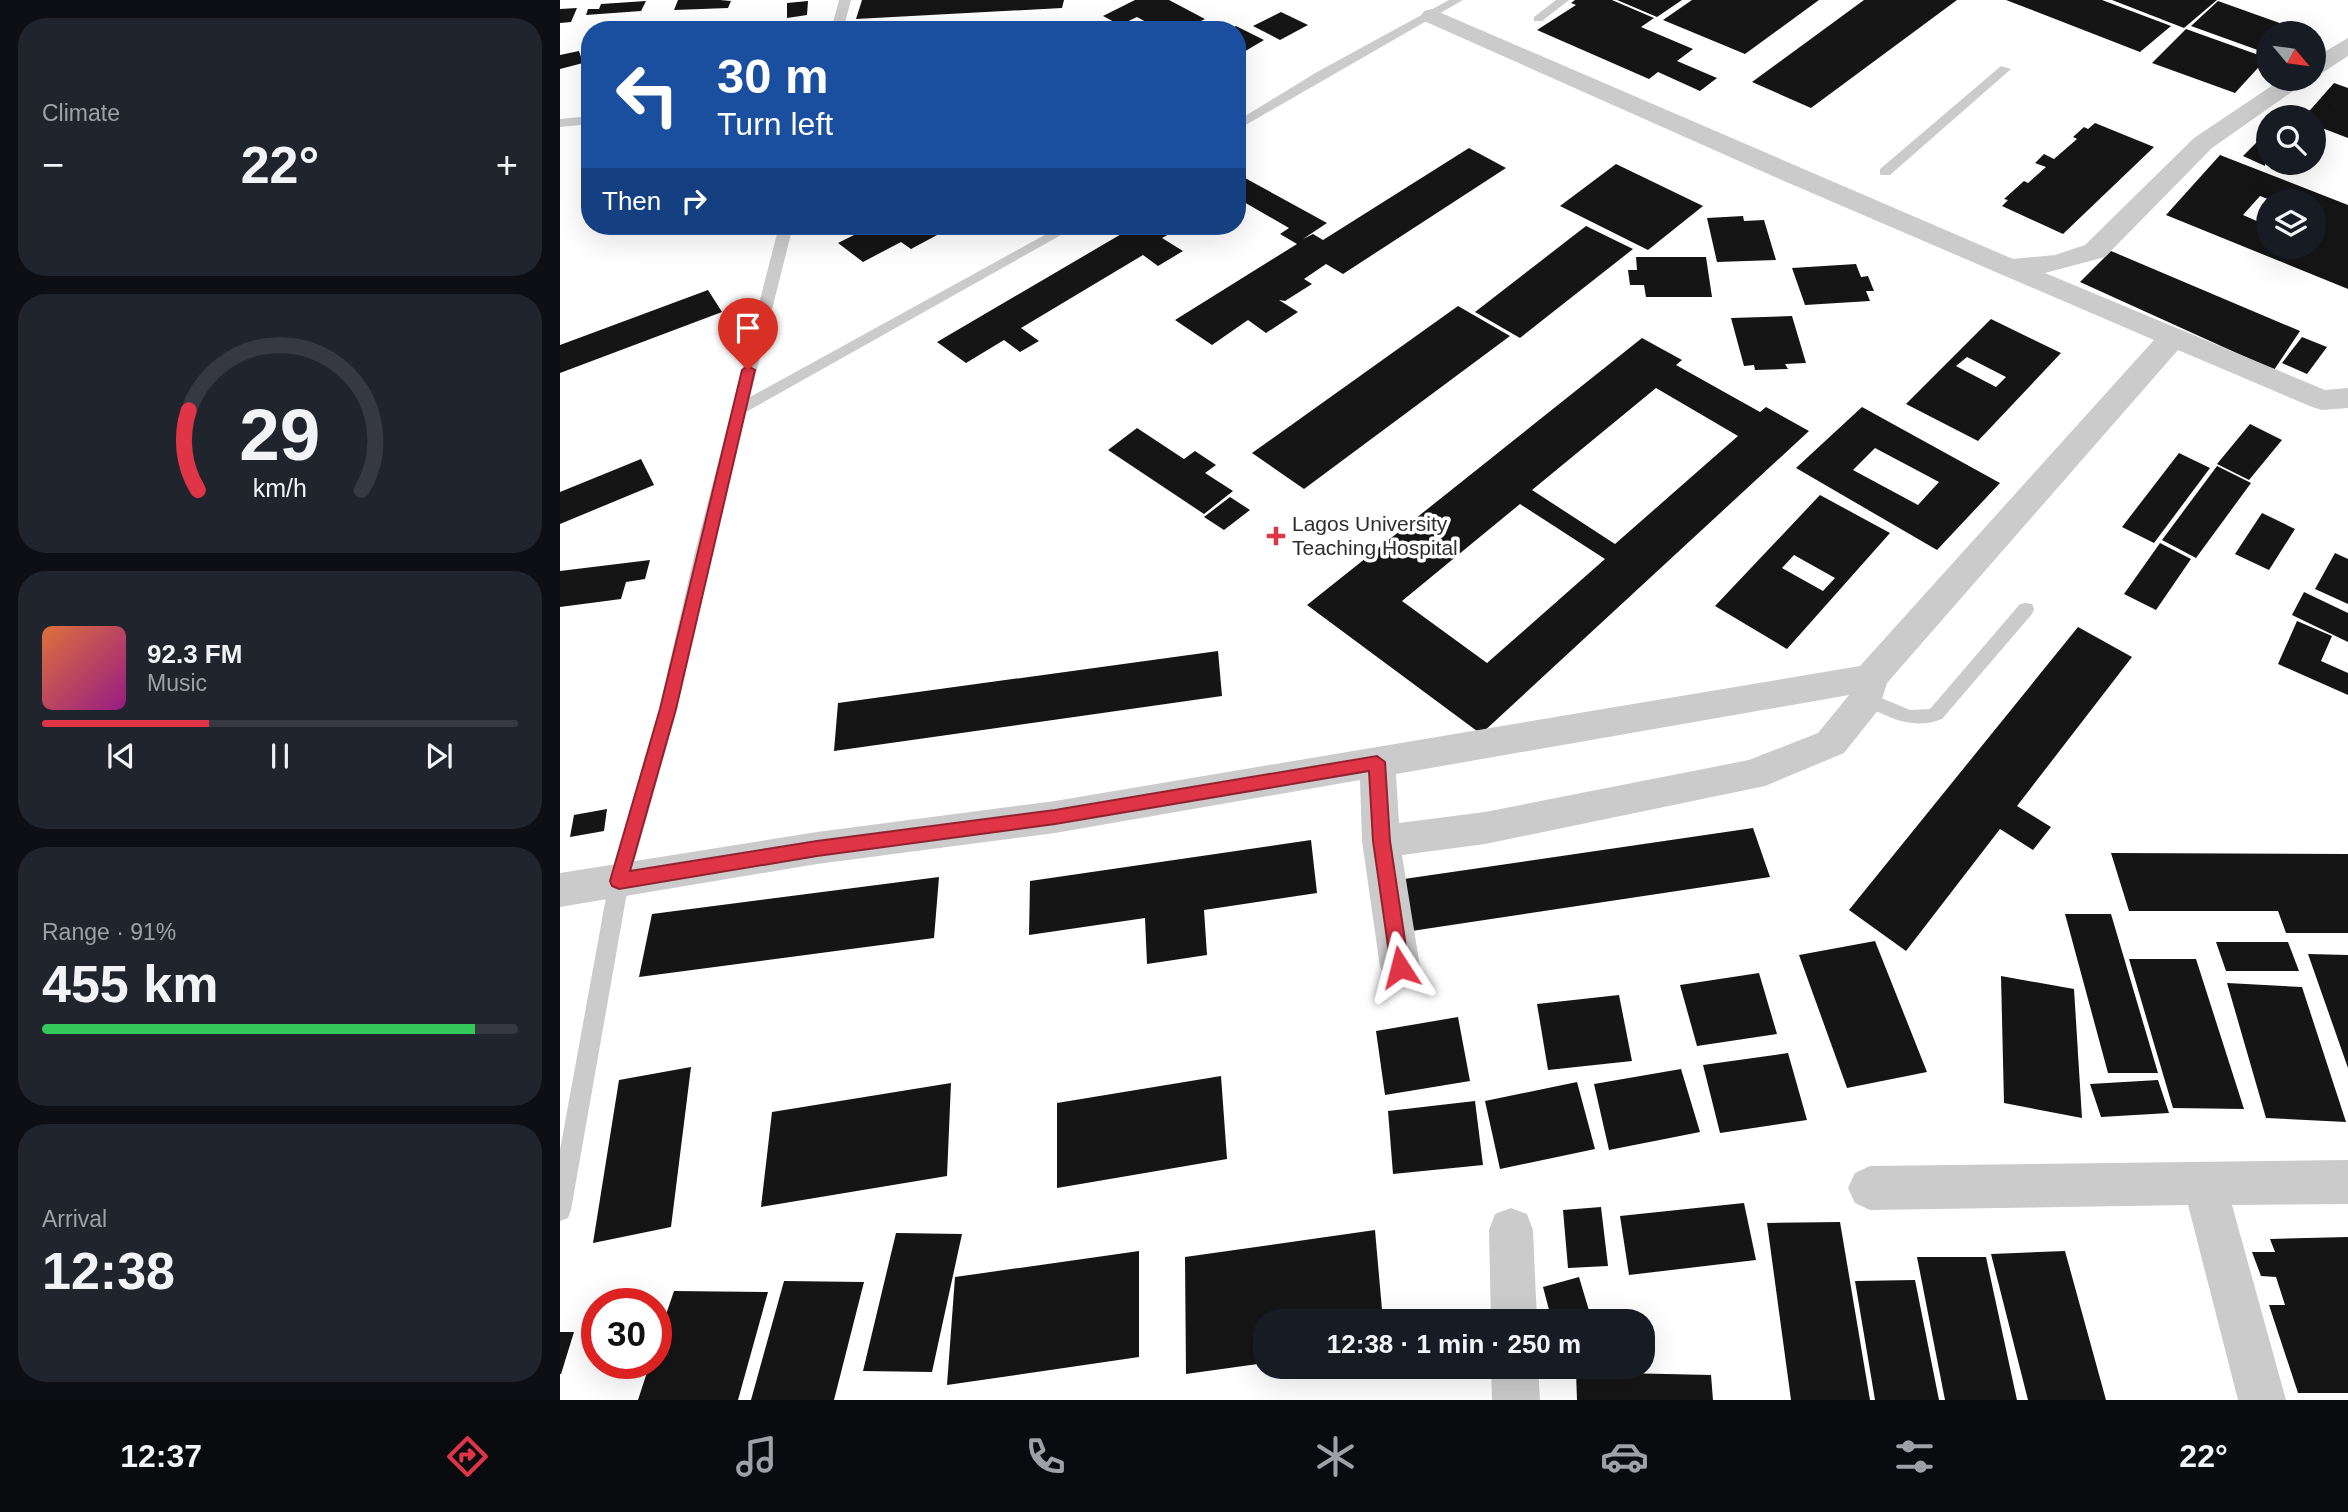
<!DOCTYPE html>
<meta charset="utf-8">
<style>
:root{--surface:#171b24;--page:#20242c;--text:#f1f3f6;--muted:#9ea1a6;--line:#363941;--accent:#e03547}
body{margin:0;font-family:Helvetica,sans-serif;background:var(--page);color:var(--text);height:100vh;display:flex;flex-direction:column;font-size:26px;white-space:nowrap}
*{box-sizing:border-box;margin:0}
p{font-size:23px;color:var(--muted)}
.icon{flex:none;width:38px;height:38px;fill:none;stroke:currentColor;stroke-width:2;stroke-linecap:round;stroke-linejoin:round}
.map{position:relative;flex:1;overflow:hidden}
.sheet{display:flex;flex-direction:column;gap:18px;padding:18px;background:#0d0f14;width:560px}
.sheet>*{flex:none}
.banner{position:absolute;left:21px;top:21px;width:665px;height:214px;border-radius:28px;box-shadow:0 7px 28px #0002;background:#1a4fa0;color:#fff;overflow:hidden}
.needle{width:46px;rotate:119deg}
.buttons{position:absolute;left:1696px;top:21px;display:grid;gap:14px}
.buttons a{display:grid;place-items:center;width:70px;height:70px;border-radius:50%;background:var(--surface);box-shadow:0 7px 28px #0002;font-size:35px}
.speed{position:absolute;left:21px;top:1288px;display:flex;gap:14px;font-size:35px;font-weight:700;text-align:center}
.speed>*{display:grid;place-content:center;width:91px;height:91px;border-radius:50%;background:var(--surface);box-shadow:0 7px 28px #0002;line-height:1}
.speed .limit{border:10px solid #d22;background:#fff;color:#111}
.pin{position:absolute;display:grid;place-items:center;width:60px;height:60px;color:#fff;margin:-72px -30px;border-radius:50% 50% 50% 0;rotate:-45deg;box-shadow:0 0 7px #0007}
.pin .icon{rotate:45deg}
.me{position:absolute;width:77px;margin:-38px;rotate:351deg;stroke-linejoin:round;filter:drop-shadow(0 0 5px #0008)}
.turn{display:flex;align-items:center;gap:24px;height:147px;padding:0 21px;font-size:32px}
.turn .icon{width:91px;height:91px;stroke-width:2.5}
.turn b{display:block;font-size:49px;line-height:60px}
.then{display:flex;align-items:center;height:66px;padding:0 21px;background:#0003;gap:14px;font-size:26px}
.big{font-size:52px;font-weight:600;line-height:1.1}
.sheet .widget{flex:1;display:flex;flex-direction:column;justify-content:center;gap:10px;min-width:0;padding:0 24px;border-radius:28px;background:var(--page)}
.sheet .dial{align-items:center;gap:0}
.dial svg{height:182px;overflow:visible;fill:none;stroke:var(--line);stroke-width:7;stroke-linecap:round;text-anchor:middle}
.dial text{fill:var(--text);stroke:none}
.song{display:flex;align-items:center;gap:21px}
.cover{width:84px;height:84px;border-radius:10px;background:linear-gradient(135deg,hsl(20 70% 55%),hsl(310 70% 35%))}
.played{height:7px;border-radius:4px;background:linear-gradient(90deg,var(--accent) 35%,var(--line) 35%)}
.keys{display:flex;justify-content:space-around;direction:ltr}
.heat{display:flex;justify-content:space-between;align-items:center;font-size:38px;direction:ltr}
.charge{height:10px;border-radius:5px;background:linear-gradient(90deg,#34c759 91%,var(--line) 0)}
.trip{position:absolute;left:693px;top:1309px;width:402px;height:70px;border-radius:28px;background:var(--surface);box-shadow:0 7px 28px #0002;font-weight:600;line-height:70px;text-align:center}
.menu{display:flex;height:112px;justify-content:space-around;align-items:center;background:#090b0e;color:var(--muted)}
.menu .icon{width:49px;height:49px}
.menu .on{color:var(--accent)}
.menu b{font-size:32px;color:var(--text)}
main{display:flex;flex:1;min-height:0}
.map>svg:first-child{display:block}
</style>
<main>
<section class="sheet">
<div class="widget"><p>Climate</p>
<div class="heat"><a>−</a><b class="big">22°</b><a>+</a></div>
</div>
<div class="widget dial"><svg viewBox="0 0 100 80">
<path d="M14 69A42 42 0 1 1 86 69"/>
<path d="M14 69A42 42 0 0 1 10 34" stroke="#e03547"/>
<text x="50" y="56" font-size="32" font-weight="700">29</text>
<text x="50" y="72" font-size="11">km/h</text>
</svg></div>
<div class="widget">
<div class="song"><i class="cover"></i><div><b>92.3 FM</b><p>Music</p></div></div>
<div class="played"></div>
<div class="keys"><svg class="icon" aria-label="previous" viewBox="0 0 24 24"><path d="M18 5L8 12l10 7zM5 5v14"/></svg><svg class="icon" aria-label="pause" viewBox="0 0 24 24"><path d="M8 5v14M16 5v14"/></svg><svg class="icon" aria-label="next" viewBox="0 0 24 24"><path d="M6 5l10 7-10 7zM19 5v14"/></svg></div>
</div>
<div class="widget"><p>Range · 91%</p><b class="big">455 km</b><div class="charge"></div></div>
<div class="widget"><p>Arrival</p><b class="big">12:38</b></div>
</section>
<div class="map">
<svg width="1788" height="1400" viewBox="0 0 1788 1400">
<rect width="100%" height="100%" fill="#fff"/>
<!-- building -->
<g fill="#151515" fill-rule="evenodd">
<polygon points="118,0 160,0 171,1 168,8 114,10"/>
<polygon points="302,0 504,0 502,8 296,19"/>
<polygon points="575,0 609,0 645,19 623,30 601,30 577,17 560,25 543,16"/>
<polygon points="1015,0 1052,0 1094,18 1081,27 1133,49 1117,61 1157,78 1140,91 1098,72 1089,79 977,30 1016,5 1011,3"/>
<polygon points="1057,0 1122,0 1097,17"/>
<polygon points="1132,0 1259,0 1185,54 1103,20"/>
<polygon points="1304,0 1397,0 1251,108 1192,82"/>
<polygon points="1446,0 1542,0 1611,26 1580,52"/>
<polygon points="1552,0 1657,0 1624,28"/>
<polygon points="86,1 81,11 26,15 28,9 39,9 41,4"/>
<polygon points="248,1 247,15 227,18 227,3"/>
<polygon points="1658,1 1731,27 1725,33 1708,33 1706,53 1631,26"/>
<polygon points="17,8 11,22 0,23 0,9"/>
<polygon points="721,12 748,25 720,40 693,26"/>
<polygon points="542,21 557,27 552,30 528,30"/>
<polygon points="676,26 704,40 677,56 677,30 669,30"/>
<polygon points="1626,29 1707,58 1675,93 1592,63"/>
<polygon points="19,51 23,63 0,69 0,55"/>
<polygon points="1774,83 1788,88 1788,138 1754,125 1754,117 1744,117"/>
<polygon points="1535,123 1594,147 1503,234 1442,206 1448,200 1444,199 1464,181 1468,183 1486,167 1475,163 1484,154 1494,159 1517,139 1513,137 1524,127 1528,129"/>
<polygon points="1697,142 1708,146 1705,166 1683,156"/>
<polygon points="909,148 946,168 783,274 766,264 744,279 752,284 725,301 719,300 738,312 706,333 688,320 652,345 615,320 737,244 720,234 729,228 677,198 677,183 685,178 767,223 743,239 753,234 763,240"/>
<path d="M 1660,155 L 1788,205 L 1788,289 L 1606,215 ZM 1700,196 L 1713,201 L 1754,201 L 1754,218 L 1760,220 L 1754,228 L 1754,247 L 1708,247 L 1708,226 L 1683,215 Z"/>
<polygon points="1056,164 1143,206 1088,250 1000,206"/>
<polygon points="1183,216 1184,221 1204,220 1216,260 1157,262 1147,218"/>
<polygon points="312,226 367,226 379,234 351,249 341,242 303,262 278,243"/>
<polygon points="575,226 624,226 602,238 623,251 598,266 583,255 461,328 479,341 460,352 444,340 406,363 377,342"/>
<polygon points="1026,226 1073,249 960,338 915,312"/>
<polygon points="1551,251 1740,331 1714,370 1520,282"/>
<polygon points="1076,257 1146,257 1152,297 1086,297 1084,285 1070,285 1068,270 1077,270"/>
<polygon points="1296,264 1301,277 1308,276 1314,291 1306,291 1310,301 1245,305 1232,268"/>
<polygon points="148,290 162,312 0,373 0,345"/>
<polygon points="898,306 950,336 744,489 692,453"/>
<polygon points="1232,316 1246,363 1225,364 1228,369 1195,370 1194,365 1184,366 1171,318"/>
<path d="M 1431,319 L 1501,353 L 1418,441 L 1346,404 ZM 1407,357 L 1446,377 L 1436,387 L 1396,366 Z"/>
<polygon points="1742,337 1767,347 1747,374 1722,363"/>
<path d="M 1082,338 L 1122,360 L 1116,365 L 1200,412 L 1206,407 L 1249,431 L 921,734 L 747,605 ZM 1096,388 L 1178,436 L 1055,544 L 972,490 ZM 960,504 L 1045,559 L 927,663 L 842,601 Z"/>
<path d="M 1302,407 L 1440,483 L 1377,550 L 1236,468 ZM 1315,448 L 1379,482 L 1358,505 L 1293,470 Z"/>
<polygon points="1690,424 1722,440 1689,480 1657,464"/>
<polygon points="577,428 624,459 635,451 656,465 645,473 673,491 644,514 548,450"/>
<polygon points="1619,453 1650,468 1594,543 1562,527"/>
<polygon points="81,459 94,485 0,524 0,492"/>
<polygon points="1657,466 1691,483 1636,558 1602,540"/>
<path d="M 1260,495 L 1330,533 L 1227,649 L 1155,606 ZM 1234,555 L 1275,578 L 1263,591 L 1222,568 Z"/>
<polygon points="670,497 690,510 664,530 644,517"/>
<polygon points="1702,513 1735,529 1709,570 1675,554"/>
<polygon points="1600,543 1631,559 1596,610 1564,594"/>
<polygon points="1775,553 1788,559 1788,604 1755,589"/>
<polygon points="90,560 85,579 66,582 61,599 0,607 0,571"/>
<polygon points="1744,592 1788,613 1788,642 1732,615"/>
<polygon points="1737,621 1772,636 1761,661 1788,673 1788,695 1718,664"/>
<polygon points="1518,627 1572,657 1457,806 1491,827 1473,850 1440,829 1346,951 1289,910"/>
<polygon points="658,651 662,696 274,751 278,703"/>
<polygon points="47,809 44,831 10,837 14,815"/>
<polygon points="1193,828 1210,877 845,932 837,880"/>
<polygon points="751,840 757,893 644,910 647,955 587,964 585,918 469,935 470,881"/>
<polygon points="1551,853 1788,854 1788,933 1726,933 1718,911 1569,911"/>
<polygon points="379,877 374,938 79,977 92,914"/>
<polygon points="1505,914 1551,914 1598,1073 1548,1073"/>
<polygon points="1315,941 1367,1072 1287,1088 1239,955"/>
<polygon points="1656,942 1728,942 1739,971 1666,971"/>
<polygon points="1748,954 1788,955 1788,1068"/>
<polygon points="1569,959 1636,959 1684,1109 1613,1108"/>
<polygon points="1199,973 1217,1034 1137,1046 1120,985"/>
<polygon points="1441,976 1514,989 1522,1118 1444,1103"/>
<polygon points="1667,983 1742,987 1786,1122 1706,1118"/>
<polygon points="1059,995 1072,1061 988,1070 977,1004"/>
<polygon points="898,1017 910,1081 825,1095 816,1031"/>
<polygon points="1228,1053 1247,1120 1160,1133 1143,1065"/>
<polygon points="131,1067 111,1227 33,1243 59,1080"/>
<polygon points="1121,1069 1140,1132 1049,1150 1034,1084"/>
<polygon points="661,1076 667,1159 497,1188 497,1103"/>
<polygon points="1598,1080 1609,1113 1541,1117 1530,1084"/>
<polygon points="1017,1082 1035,1149 940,1169 925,1101"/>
<polygon points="391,1083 387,1176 201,1207 212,1112"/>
<polygon points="915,1101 923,1165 833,1174 828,1111"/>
<polygon points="1184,1203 1196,1260 1069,1275 1060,1216"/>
<polygon points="1041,1207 1048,1266 1008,1268 1003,1210"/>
<polygon points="1280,1222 1310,1400 1231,1400 1207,1223"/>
<polygon points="815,1230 823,1321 705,1321 705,1363 626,1374 625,1257"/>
<polygon points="336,1233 402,1234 372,1372 303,1371"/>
<polygon points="1788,1237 1788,1393 1738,1393 1709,1305 1725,1305 1716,1277 1701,1276 1692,1252 1715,1252 1710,1239"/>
<polygon points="579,1251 579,1357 387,1385 395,1277"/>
<polygon points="1505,1251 1546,1400 1468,1400 1431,1254"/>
<polygon points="1357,1257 1426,1257 1457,1400 1385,1400"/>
<polygon points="1019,1277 1030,1314 992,1321 983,1287"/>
<polygon points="1355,1280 1379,1400 1315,1400 1295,1281"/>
<polygon points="224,1281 304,1282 274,1400 191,1400"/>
<polygon points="114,1291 208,1292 178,1400 78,1400 90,1363 96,1363 96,1344"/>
<polygon points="0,1332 14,1332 1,1374 0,1374"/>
<polygon points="1016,1372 1151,1375 1153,1400 1017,1400"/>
</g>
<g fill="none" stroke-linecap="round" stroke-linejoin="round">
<!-- lane -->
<g fill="#cbcbcb" fill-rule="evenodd">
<polygon points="279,0 291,0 283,30 271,30"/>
<polygon points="889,0 903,0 677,130 677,121 757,72"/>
<polygon points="996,0 1009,0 982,21 974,21 974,17"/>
<polygon points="1441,66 1451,69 1330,175 1320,175 1320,169"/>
<polygon points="30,116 30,124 0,127 0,119"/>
<polygon points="219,226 233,226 190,397 501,226 517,226 186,412 151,552 117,709 69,881 11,1210 8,1218 0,1221 0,1150 49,881 99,709 135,552"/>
<path d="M 1466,603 L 1472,604 L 1474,609 L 1472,614 L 1382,719 C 1352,731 1329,717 1301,704 L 1298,699 L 1301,694 L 1307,692 L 1350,710 L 1370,709 L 1460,604 Z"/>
</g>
<!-- street -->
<g fill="#cbcbcb" fill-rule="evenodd">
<path d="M 872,9 L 1453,259 L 1495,255 L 1525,245 L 1634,138 L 1722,79 L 1750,79 L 1652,148 L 1545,257 L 1485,273 L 1765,390 L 1788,388 L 1788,408 L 1762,410 L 1752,407 L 1618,350 L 1327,683 L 1319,709 L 1284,753 L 1205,786 L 925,844 L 842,855 L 860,967 L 854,980 L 840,985 L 826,980 L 820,967 L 802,841 L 800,780 L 495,833 L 257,864 L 0,907 L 0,873 L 257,832 L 495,801 L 1300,666 L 1594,340 L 1224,181 L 864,21 L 861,16 L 864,11 ZM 1289,695 L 1258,733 L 1189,760 L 925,812 L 839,823 L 836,774 Z"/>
<polygon points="1788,38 1788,56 1762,73 1754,75 1754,58"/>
<polygon points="1788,1160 1788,1204 1672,1205 1726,1400 1678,1400 1628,1205 1310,1210 1295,1203 1288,1188 1295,1173 1310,1166"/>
<polygon points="951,1208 967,1214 973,1230 977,1321 931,1321 929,1230 935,1214"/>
<polygon points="931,1367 978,1367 980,1400 932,1400"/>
</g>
</g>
<!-- route -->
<polygon fill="#e03547" stroke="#92222e" stroke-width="2" points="188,366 195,370 116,709 70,871 257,841 495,810 817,756 825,762 830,841 849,967 846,973 840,976 834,973 831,967 813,841 809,771 495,824 257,856 59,889 52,886 50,881 100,709 182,370"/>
<!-- markers -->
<path fill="#e03547" stroke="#fff" stroke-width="2.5" d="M712.5 525.5h7v7h7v7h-7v7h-7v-7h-7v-7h7z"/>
<g text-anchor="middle" stroke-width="7" stroke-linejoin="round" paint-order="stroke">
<!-- poi labels -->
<g font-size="21" fill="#2e2e2e" stroke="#fff" text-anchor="start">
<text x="732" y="531">Lagos University<tspan x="732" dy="24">Teaching Hospital</tspan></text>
</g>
</g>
</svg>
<div class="buttons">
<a><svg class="needle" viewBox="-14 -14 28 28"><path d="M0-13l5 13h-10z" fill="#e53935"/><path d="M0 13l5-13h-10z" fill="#9ea1a6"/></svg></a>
<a><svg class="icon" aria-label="search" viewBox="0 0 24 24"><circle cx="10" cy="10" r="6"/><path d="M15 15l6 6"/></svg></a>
<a><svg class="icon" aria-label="layers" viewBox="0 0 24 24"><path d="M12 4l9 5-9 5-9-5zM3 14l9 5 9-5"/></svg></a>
</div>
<div class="speed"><div class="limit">30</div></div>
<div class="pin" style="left:188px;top:370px;background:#d93025"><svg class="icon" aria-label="arrive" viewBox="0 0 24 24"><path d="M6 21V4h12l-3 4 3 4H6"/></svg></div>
<svg class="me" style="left:840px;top:967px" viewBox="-20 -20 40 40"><path d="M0-17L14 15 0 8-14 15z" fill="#e03547" stroke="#fff" stroke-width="4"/></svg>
<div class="trip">12:38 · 1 min · 250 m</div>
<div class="banner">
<div class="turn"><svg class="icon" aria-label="left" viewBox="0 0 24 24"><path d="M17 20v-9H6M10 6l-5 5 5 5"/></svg><div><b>30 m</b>Turn left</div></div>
<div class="then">Then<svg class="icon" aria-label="right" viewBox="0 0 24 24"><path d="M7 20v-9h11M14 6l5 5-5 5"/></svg></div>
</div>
</div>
</main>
<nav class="menu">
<b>12:37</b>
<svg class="icon on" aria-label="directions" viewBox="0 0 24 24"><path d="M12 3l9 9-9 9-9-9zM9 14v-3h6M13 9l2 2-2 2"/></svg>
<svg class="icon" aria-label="music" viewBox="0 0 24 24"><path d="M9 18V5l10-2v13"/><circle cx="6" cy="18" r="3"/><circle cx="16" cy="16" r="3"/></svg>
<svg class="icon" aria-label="phone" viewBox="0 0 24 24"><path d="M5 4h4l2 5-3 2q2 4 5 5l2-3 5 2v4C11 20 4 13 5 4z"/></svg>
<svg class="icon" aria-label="climate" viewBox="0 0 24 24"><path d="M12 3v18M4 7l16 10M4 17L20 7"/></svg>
<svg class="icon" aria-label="car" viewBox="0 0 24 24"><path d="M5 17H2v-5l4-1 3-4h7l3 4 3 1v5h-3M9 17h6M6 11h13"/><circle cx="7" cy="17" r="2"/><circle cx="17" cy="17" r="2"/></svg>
<svg class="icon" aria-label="filters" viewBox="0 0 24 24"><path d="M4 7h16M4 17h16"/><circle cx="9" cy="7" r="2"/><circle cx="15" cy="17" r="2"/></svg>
<b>22°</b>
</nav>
